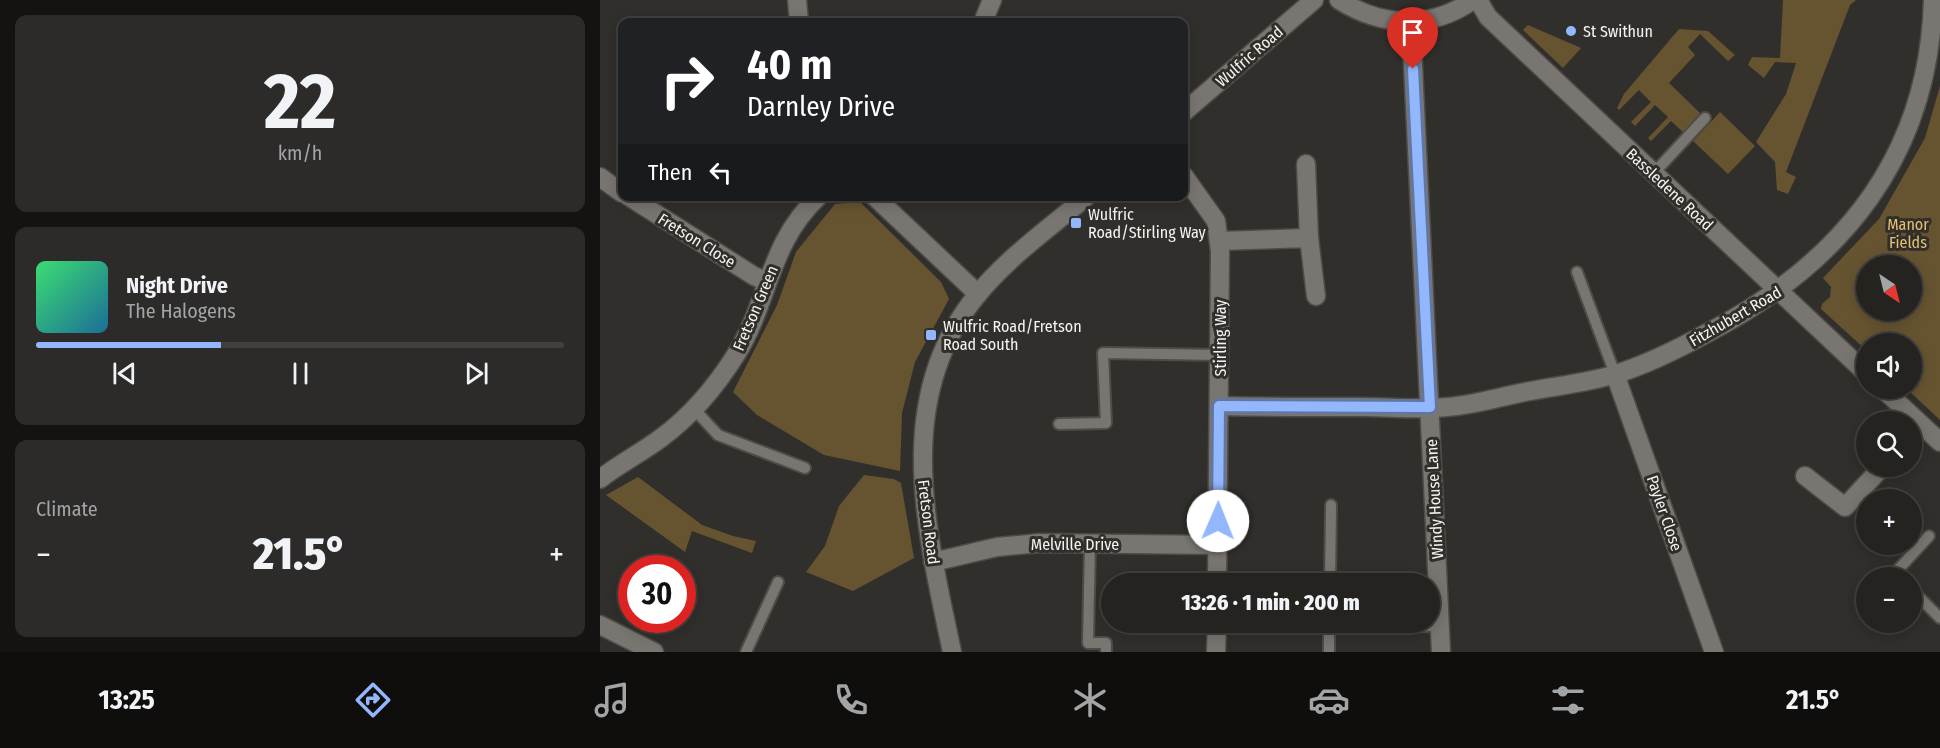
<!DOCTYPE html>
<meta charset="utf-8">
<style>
:root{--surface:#252320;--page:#2d2b29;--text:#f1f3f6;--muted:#a3a4a5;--line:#42403e;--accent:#93b7fd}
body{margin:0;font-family:"Fira Sans Condensed",sans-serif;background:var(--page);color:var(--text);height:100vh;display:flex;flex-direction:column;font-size:22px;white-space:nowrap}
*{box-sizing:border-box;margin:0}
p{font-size:20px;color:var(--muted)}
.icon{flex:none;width:33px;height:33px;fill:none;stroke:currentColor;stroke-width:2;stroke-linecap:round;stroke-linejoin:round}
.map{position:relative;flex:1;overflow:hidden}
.panel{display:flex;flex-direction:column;gap:15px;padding:15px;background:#141312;width:600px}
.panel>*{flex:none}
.top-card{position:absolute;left:18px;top:18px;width:570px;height:183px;border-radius:12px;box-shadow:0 3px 15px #0003,0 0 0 2px var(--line);background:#202124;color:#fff;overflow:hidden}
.needle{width:39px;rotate:145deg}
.buttons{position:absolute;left:1256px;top:255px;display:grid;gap:12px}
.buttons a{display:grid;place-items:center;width:66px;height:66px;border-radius:50%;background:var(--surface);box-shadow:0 3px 15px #0003,0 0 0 2px var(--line);font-size:30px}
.speed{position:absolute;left:18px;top:555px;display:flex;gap:12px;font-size:30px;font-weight:700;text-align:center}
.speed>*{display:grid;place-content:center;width:78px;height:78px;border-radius:50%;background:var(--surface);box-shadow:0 3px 15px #0003,0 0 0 2px var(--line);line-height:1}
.speed .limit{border:9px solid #d22;background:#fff;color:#111}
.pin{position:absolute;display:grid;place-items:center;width:51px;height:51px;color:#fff;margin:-62px -26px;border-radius:50% 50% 50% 0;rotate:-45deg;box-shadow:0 0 6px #0007}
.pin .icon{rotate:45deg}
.me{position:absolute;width:66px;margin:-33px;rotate:1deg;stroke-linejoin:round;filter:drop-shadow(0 0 4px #0008)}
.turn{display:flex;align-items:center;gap:21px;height:126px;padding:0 30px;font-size:27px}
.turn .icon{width:78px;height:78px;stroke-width:2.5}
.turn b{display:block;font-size:42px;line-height:51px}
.then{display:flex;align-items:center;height:57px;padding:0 30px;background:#0003;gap:12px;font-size:22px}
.big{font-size:45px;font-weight:800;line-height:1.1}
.panel .card{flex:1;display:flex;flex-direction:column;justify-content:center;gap:9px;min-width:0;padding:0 21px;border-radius:12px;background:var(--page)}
.panel .dial{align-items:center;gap:0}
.dial b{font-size:78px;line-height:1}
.song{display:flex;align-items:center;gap:18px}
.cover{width:72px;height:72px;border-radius:9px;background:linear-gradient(135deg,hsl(140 70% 55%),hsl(200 70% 35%))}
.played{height:6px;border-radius:3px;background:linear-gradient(90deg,var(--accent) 35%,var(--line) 35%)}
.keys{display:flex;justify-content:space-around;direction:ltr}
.heat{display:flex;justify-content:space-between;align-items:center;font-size:33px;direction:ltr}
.trip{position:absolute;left:501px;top:573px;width:339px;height:60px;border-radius:30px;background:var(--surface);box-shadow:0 3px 15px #0003,0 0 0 2px var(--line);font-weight:800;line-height:60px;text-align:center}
.tab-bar{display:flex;height:96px;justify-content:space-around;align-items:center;background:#0f0e0d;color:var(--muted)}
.tab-bar .icon{width:42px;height:42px}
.tab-bar .current{color:var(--accent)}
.tab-bar b{font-size:27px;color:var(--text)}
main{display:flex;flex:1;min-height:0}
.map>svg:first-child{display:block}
</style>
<main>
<section class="panel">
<div class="card dial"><b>22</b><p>km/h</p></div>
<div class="card">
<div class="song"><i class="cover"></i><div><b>Night Drive</b><p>The Halogens</p></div></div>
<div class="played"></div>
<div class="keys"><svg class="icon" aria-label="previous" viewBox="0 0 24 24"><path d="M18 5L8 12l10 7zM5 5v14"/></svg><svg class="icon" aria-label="pause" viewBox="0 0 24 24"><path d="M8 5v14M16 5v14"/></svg><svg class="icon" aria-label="next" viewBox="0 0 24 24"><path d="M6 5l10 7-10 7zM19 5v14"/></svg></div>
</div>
<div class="card"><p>Climate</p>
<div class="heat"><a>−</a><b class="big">21.5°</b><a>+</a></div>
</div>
</section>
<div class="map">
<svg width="1340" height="652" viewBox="0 0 1340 652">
<rect width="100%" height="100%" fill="#312f2b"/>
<!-- green -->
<g fill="#665431" fill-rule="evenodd">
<polygon points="1183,0 1256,0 1250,5 1186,172 1196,177 1188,194 1177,190 1175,162 1156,142 1186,94 1196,63 1175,62 1164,78 1148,65 1152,57 1180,58"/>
<polygon points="928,25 981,48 963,68 923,30"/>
<polygon points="1079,29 1108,31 1135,55 1128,61 1100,34 1088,47 1095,55 1069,83 1101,114 1084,133 1071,121 1051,141 1048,138 1068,117 1055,105 1035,126 1031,122 1051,102 1039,90 1019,110 1017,108 1024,94"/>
<path d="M 1340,86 L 1340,420 L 1307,389 L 1311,388 L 1311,344 L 1266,344 L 1266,350 L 1221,309 L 1222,304 L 1230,297 L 1231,287 L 1223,278 L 1279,219 L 1325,138 ZM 1266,266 L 1311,266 L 1311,310 L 1266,310 Z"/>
<polygon points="1120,112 1155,146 1128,174 1093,141"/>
<polygon points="260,202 341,282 349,299 315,362 302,413 300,471 224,455 157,415 133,392 177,305 196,252 235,204"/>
<polygon points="264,475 294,479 301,483 314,558 253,591 206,572 225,546 239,506"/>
<polygon points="38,477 102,525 133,536 156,541 152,553 92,531 85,552 6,495"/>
</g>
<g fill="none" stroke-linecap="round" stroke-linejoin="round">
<defs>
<g id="lane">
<polyline points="1053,174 1105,118"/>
<polyline points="977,272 1015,374"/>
<polyline points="94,409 118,435 205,468"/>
<polyline points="459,424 506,423 503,353 619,355"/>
<polyline points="490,543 488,643 506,643 506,652"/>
<polyline points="1300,578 1295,573 1329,536"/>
<polyline points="730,584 731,505"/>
<polyline points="1311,589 1340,618"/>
<polyline points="729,622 729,628 840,626"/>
<polyline points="146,652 178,582"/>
<polyline points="729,652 729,628"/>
</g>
<g id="street">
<polyline points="197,0 199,22"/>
<path d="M 739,0 C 782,27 830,30 873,0"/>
<polyline points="878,0 888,17 1266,373"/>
<polyline points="385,17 392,0"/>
<polyline points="811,23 841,652"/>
<polyline points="584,112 714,0"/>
<polyline points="706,164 709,238"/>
<polyline points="584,176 616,221 620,251 617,584"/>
<polyline points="0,177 22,193"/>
<polyline points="28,196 154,276 166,281"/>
<polyline points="274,196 378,294"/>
<polyline points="619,241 709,238 716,296"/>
<polyline points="1015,374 1114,652"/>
<polyline points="1282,388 1340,442"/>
<path d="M 619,406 C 667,407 715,407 764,407 C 791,407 820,410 847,407 C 873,405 899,397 925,392 C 955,386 987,383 1016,374 C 1048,364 1080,348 1109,332 C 1243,262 1329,155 1333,0"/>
<polyline points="1205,476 1245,507 1283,466"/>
<path d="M 0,479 C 19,464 41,453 61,438 C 91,416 117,385 137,353 C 169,301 169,242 219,196"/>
<polyline points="333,562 397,547 439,543 618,545"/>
<polyline points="0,625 54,652"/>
<path d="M 352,652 C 327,532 291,398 378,294 C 408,257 451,227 487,196"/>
<polyline points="616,652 617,622"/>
</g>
</defs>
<!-- lane casing -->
<use href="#lane" stroke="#4e4c48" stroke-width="14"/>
<!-- street casing -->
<use href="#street" stroke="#4e4c48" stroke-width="21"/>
<!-- lane -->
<use href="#lane" stroke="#797671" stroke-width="10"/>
<!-- street -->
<use href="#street" stroke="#797671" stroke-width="18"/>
</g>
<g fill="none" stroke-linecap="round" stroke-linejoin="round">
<defs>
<polyline id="route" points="618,521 619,406 830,407 813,69"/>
</defs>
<!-- route casing -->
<use href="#route" stroke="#6077a4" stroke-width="15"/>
<!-- route -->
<use href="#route" stroke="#93b7fd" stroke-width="10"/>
</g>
<!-- markers -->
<g fill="#93b7fd" stroke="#312f2b" stroke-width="2">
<circle cx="971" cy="31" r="6"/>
<rect x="470" y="217" width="12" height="12" rx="3"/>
<rect x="325" y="329" width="12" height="12" rx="3"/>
</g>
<g text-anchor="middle" stroke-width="6" stroke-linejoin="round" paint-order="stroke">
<!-- poi labels -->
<g font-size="16" fill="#f6f4f1" stroke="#312f2b" text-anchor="start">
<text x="983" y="37">St Swithun</text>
<text x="488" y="220">Wulfric<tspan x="488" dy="18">Road/Stirling Way</tspan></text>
<text x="343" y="332">Wulfric Road/Fretson<tspan x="343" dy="18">Road South</tspan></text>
</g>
<!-- street labels -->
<g font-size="16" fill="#f6f4f1" stroke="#312f2b">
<text transform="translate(649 56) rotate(-41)" y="6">Wulfric Road</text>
<text transform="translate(1070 189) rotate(43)" y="6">Bassledene Road</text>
<text transform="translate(97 240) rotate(32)" y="6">Fretson Close</text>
<text transform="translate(155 308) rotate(-67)" y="6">Fretson Green</text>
<text transform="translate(1135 316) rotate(-30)" y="6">Fitzhubert Road</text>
<text transform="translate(620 338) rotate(-90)" y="6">Stirling Way</text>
<text transform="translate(834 499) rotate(-93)" y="6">Windy House Lane</text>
<text transform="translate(1065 513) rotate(71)" y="6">Payler Close</text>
<text transform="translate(329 522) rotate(83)" y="6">Fretson Road</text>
<text x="475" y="550">Melville Drive</text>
</g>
<!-- park labels -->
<g font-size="16" fill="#e8bf6f" stroke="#312f2b">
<text x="1308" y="230">Manor<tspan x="1308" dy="18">Fields</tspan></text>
</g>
</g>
</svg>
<div class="buttons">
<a><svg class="needle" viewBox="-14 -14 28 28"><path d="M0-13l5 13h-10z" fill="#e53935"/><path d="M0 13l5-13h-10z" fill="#a3a4a5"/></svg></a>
<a><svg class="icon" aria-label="sound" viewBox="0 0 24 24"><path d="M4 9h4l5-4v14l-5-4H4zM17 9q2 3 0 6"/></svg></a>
<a><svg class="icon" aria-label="search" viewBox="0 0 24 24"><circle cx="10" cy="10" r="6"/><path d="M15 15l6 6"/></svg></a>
<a>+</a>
<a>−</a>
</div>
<div class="speed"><div class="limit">30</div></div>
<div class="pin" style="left:813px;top:69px;background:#d93025"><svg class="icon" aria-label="arrive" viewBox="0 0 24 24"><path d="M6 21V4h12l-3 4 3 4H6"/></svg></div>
<svg class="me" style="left:618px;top:521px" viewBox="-20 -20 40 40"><circle r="19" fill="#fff"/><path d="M0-13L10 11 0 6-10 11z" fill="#93b7fd"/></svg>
<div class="trip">13:26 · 1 min · 200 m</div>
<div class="top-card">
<div class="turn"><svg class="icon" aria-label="right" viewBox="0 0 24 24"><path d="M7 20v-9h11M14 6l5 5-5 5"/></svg><div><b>40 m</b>Darnley Drive</div></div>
<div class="then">Then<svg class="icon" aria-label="left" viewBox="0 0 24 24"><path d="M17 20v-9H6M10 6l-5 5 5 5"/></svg></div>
</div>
</div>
</main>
<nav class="tab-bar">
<b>13:25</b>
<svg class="icon current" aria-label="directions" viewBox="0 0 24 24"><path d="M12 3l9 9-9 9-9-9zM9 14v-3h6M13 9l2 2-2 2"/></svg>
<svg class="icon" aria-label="music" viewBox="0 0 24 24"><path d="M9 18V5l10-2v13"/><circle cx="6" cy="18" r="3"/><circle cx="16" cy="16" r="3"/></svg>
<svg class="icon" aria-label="phone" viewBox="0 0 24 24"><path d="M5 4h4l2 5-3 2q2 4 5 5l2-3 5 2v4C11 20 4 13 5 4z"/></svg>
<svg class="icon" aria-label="climate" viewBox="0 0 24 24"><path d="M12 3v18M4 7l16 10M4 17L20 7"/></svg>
<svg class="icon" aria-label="car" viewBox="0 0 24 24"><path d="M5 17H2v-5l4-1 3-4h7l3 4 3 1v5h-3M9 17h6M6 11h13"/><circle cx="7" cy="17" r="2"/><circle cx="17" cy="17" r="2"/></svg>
<svg class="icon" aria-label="filters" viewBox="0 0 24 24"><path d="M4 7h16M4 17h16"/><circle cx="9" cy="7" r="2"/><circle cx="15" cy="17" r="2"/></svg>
<b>21.5°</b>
</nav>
